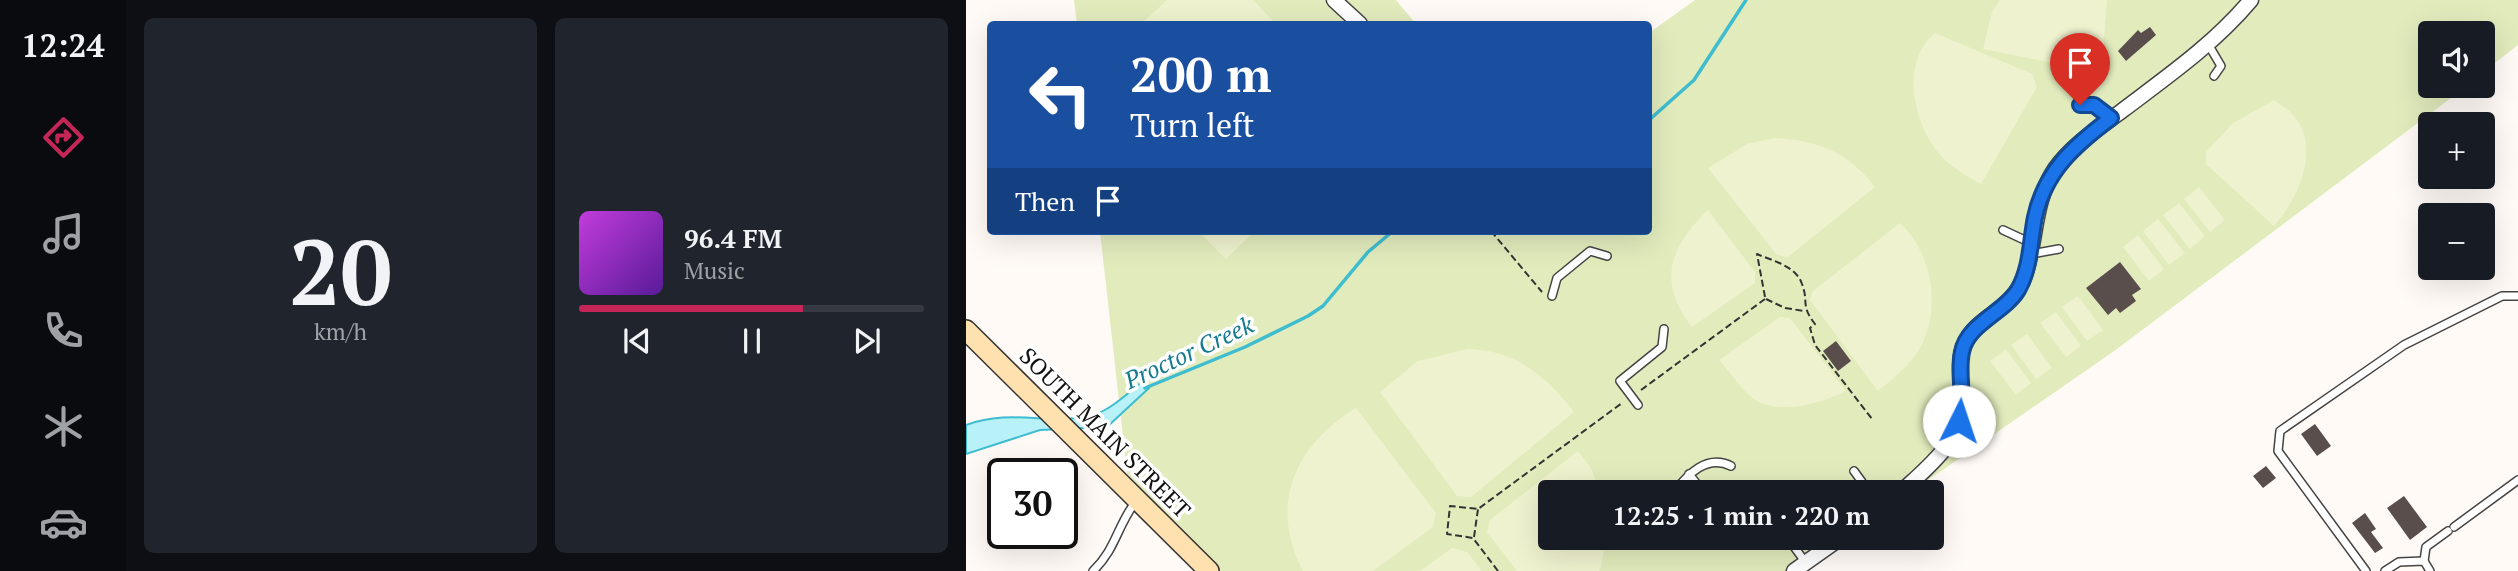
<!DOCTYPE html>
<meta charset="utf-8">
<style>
:root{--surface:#171b24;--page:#20242c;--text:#f1f3f6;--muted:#9ea1a6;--line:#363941;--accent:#c52557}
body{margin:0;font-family:"PT Serif",serif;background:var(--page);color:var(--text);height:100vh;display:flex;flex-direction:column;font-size:26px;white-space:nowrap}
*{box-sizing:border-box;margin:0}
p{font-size:23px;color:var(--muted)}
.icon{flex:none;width:38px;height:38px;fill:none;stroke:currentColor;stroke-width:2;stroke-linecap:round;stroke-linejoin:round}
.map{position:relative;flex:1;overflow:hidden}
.side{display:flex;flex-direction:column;gap:18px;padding:18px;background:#0d0f14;width:840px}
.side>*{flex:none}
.hud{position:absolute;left:21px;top:21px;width:665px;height:214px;border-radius:7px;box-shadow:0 7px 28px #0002;background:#1a4fa0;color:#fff;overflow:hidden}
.buttons{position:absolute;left:1452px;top:21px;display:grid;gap:14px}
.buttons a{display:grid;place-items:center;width:77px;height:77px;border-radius:7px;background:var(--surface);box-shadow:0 7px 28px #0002;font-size:35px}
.speed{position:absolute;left:21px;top:458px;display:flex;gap:14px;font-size:35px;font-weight:700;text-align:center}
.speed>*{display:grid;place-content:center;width:91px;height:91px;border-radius:50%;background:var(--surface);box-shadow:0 7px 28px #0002;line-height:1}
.speed .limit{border:4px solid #111;border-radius:10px;background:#fff;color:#111}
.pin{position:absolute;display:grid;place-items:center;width:60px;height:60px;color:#fff;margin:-72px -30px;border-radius:50% 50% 50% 0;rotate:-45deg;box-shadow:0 0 7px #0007}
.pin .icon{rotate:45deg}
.me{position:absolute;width:77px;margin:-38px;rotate:4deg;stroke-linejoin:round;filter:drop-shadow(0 0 5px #0008)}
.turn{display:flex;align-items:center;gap:24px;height:147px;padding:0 28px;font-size:32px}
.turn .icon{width:91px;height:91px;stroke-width:2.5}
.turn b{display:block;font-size:49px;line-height:60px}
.then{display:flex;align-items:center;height:66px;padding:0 28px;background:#0003;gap:14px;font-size:26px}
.side .card{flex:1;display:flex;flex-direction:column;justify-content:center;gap:10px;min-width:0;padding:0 24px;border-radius:10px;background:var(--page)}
.side .dial{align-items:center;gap:0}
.dial b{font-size:91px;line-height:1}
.song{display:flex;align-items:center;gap:21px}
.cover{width:84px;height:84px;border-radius:10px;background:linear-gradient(135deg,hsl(290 70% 55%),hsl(270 70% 35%))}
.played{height:7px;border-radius:4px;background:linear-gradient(90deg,var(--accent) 65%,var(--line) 65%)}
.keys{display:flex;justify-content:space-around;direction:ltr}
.side .tiles{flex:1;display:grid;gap:18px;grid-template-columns:repeat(2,1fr)}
.trip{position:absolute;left:572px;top:480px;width:406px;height:70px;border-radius:7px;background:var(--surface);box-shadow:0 7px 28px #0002;font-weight:700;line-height:70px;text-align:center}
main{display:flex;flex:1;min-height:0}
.menu{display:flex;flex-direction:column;width:126px;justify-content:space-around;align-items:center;background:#090b0e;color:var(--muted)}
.menu .icon{width:49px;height:49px}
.menu .on{color:var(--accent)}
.menu b{font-size:32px;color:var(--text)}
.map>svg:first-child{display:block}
</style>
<main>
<nav class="menu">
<b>12:24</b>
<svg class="icon on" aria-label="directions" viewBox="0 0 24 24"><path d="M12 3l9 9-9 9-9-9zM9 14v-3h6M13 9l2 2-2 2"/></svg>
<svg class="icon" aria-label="music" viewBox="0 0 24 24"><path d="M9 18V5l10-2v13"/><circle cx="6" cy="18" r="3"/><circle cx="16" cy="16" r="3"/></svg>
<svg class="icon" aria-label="phone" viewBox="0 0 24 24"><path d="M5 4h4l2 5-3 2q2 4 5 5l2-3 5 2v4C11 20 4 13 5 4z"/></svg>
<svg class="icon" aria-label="climate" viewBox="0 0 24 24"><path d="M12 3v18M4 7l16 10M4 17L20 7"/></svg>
<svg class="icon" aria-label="car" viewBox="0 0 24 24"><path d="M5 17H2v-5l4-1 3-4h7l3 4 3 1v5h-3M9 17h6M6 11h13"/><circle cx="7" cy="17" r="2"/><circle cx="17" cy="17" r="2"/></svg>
</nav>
<section class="side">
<div class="tiles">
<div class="card dial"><b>20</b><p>km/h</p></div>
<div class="card">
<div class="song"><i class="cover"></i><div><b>96.4 FM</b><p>Music</p></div></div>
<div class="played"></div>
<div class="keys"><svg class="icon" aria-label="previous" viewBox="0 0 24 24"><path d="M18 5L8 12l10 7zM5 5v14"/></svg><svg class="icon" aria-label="pause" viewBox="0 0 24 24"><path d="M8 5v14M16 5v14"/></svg><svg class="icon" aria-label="next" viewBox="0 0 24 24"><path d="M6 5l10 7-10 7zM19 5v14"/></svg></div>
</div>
</div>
</section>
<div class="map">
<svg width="1552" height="571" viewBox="0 0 1552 571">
<rect width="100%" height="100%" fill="#fffaf5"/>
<!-- green -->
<g fill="#e1ebbc">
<polygon points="108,0 430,0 450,24 111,24"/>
<polygon points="729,0 1552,0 1552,45 1517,72 1517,33 1465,33 1465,86 1501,86 1151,349 945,492 584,492 584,537 885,537 840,571 248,571 161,473 134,231 682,231 683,33"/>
</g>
<!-- pitch -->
<g fill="#eff2ce">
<polygon points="201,0 287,0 310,24 175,24"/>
<polygon points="1034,0 1141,0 1136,63 1127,71 1017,49 1026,12"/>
<path d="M 969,33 L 1066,74 L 1071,87 L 1015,184 C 1003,177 990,170 979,160 C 948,130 932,64 969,33 Z"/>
<path d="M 1308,100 C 1314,105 1324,110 1329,117 C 1355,151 1331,200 1308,226 L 1240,164 L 1240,152 L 1267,123 Z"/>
<path d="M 808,138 C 852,140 882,152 909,187 L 822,257 L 811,255 L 742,168 L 781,144 Z"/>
<polygon points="1233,187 1259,220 1244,232 1218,199"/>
<polygon points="1213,203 1239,236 1224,249 1197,215"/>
<path d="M 742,210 L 789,272 L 789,283 L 726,327 C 691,282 703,247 742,210 Z"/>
<polygon points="1192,219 1219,253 1203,265 1177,231"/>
<path d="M 934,223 C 966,253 976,308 954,348 C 945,364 927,379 912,391 L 844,300 L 847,291 Z"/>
<polygon points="232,231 289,231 260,259"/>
<polygon points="1172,235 1198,269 1183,281 1157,247"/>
<polygon points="1112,296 1137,330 1121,341 1096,307"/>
<polygon points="1090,312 1115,346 1100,357 1074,323"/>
<path d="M 814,317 L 824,318 L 880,391 C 857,403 820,413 795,403 C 780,397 764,372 753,360 Z"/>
<polygon points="1061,334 1086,368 1070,379 1045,345"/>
<path d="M 502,349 C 549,350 580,376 608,412 L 505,497 L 491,496 L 414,392 L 452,361 Z"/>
<polygon points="1040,349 1065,383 1050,395 1024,361"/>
<path d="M 390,408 L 470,513 L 467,527 L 407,571 L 337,571 C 302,504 329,445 390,408 Z"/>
<polygon points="612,451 625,468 634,492 584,492 584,537 640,537 635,567 633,571 551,571 521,532 524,520"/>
<polygon points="486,548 501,552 516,571 454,571"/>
</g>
<!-- water -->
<path fill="#b8f1f7" stroke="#3ebdd0" stroke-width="2" d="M 176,382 L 183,388 L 141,427 L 74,430 L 0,454 L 0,425 C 44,409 79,424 120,417 C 142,413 159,395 176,382 Z"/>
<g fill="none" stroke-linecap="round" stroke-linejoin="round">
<!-- stream -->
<g stroke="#3ebdd0" stroke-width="3.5">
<polyline points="682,121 728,80 780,0"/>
<polyline points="179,388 279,347 342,316 357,306 402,252 427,231"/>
</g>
</g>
<!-- building -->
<g fill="#5a4e4d">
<polygon points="1184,27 1190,35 1160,61 1152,51 1172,30 1175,33"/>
<polygon points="1154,262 1175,289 1166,295 1170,301 1154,313 1150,308 1142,315 1120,288"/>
<polygon points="870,341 885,361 872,371 857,351"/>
<polygon points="1349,424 1365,446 1351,456 1335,434"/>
<polygon points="1300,466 1310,478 1297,488 1287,476"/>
<polygon points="1438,496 1461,527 1444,540 1421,508"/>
<polygon points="1399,513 1410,529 1405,532 1417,548 1409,553 1386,523"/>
</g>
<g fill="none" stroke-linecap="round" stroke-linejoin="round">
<defs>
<g id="service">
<polyline points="1242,44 1255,66 1248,76"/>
<polyline points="1114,105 1128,105 1145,118"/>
<polyline points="1037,230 1065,243"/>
<polyline points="1065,254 1093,249"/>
<polyline points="586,296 591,278 624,251 641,256"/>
<polyline points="672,405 654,381 696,347 698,329"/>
<polyline points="971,418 993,421"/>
<polyline points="888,471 896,482"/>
<polyline points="723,474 734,488"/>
<path d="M 708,492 C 722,474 741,454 765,466"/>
<polyline points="1488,527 1552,480"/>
<polyline points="821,537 840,563"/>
<polyline points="1458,561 1460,547 1482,531"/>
<path d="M 127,571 C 150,549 151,526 170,501"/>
<polyline points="1400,571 1312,451 1314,431 1438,345 1536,296 1552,296"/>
<polyline points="1419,571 1433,562 1458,561 1464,571"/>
</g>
<g id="minor">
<polyline points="368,0 394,24"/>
<path d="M 935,492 C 962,467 999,439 996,398 C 995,380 991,357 1000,341 C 1014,314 1046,311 1059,275 C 1071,239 1067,202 1089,169 C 1107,144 1133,128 1157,110 C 1202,76 1248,44 1285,0"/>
<polyline points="828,571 876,537"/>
</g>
<polyline id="secondary" points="0,330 243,571"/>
</defs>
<!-- service casing -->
<use href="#service" stroke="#444" stroke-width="10"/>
<!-- minor casing -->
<use href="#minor" stroke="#444" stroke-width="17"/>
<!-- secondary casing -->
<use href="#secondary" stroke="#333" stroke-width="22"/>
<!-- path -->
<g stroke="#333" stroke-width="2" stroke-dasharray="7 3.5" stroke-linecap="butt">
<polyline points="525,231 576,292"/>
<path d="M 799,297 L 791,254 C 807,261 830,266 836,284 C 843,302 834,305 849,324 L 844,328 L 849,345 L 906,419"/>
<polyline points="800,299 819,308 838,311"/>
<polyline points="675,390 799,299"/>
<polyline points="508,537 512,509"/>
<polyline points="532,571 507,538 481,534 484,506 512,509 656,403"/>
</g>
<!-- service -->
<use href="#service" stroke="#fff" stroke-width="7"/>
<!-- minor -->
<use href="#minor" stroke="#fff" stroke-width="14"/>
<!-- secondary -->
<use href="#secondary" stroke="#ffe1b0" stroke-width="19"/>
</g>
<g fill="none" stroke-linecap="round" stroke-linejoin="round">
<defs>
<path id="route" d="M 993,421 C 1000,398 991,375 996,352 C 1001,324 1038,313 1052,290 C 1065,267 1064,242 1069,217 C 1079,171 1109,145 1145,118 L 1128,105 L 1114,105"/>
</defs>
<!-- route casing -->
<use href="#route" stroke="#114b97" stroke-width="18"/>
<!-- route -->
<use href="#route" stroke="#1a73e8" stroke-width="12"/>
</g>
<g text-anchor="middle" stroke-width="7" stroke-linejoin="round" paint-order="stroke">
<!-- street labels -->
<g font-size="23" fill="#111" stroke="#fff">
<text transform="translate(139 433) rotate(45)" y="8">SOUTH MAIN STREET</text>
</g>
<!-- water labels -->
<g font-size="24" font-style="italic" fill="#157b90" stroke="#fff">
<text transform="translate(223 353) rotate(-25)" y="8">Proctor Creek</text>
</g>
</g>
</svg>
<div class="buttons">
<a><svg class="icon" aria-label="sound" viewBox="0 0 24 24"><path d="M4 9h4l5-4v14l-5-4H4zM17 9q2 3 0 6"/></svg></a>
<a>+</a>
<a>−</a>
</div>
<div class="speed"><div class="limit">30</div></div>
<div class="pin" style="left:1114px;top:105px;background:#d93025"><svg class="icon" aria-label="arrive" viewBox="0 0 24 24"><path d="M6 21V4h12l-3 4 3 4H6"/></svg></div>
<svg class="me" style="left:993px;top:421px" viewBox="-20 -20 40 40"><circle r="19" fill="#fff"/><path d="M0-13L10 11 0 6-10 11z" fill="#1a73e8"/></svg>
<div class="trip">12:25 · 1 min · 220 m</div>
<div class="hud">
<div class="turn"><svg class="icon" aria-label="left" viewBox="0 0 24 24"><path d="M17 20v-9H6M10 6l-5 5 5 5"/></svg><div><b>200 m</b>Turn left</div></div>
<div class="then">Then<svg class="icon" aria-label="arrive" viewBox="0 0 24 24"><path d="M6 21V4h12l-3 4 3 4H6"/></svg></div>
</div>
</div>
</main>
